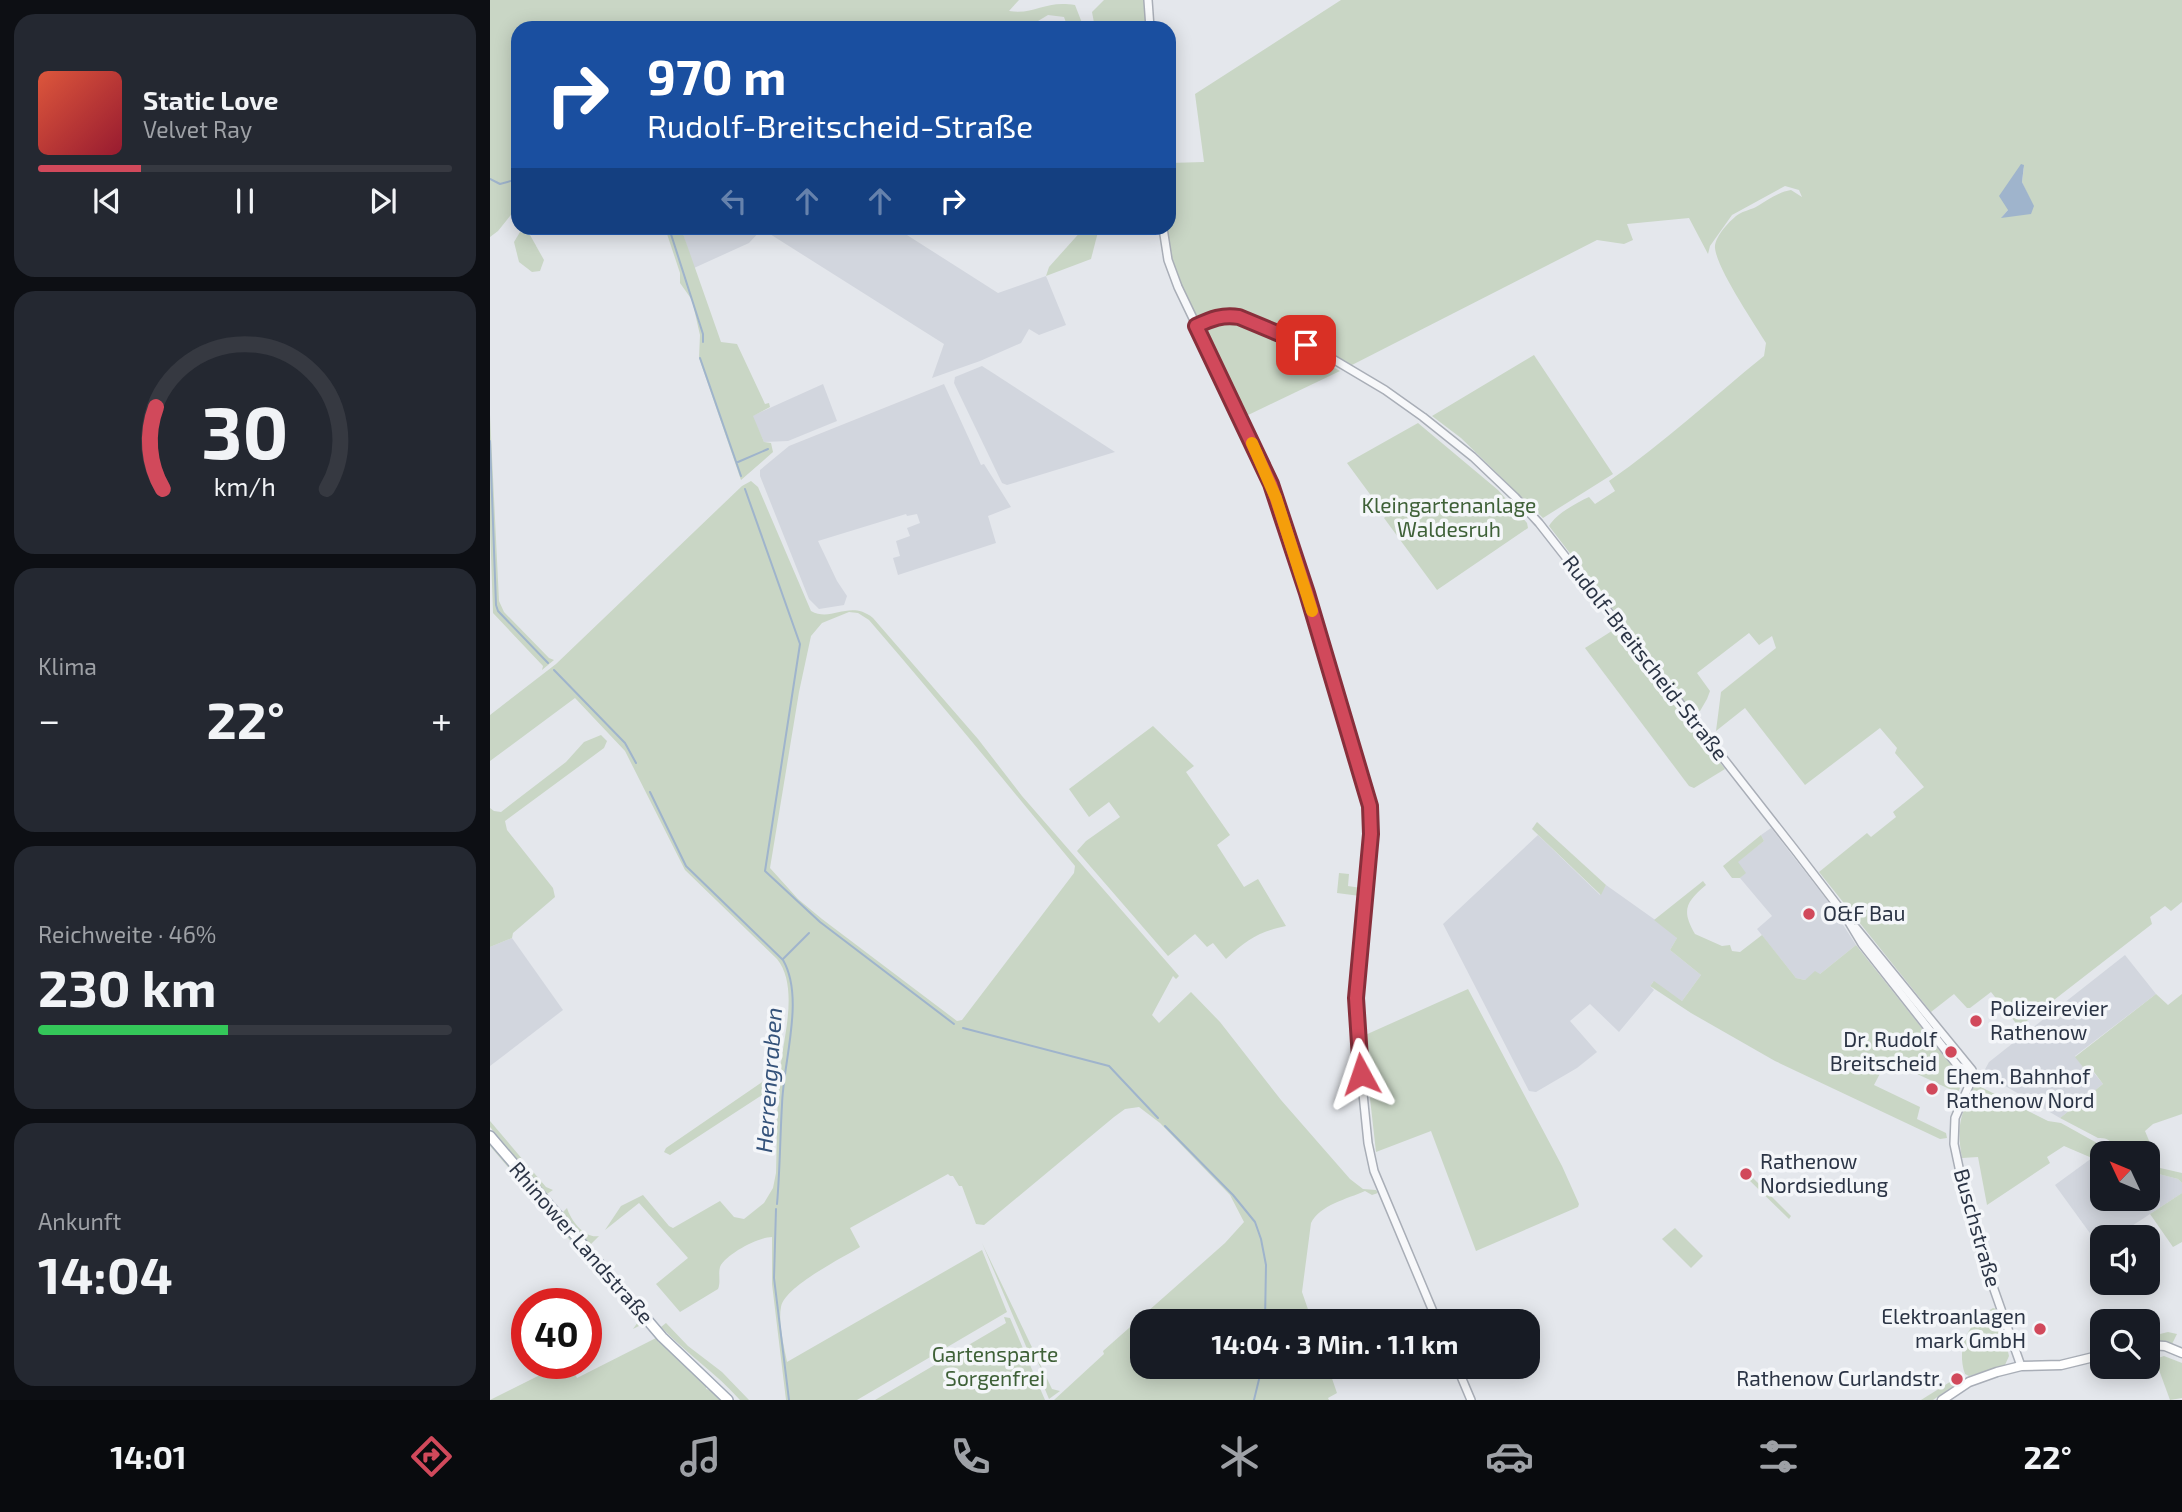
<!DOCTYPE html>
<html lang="de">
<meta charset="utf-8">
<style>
:root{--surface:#171b24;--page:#242831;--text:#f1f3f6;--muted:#9ea1a6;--line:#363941;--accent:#d1495b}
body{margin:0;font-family:"Exo 2",sans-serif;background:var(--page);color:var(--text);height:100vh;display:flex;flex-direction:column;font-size:26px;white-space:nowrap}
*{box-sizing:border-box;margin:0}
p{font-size:23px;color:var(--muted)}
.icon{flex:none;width:38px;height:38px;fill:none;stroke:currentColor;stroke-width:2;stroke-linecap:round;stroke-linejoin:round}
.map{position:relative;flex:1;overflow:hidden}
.drawer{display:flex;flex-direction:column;gap:14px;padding:14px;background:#0d0f14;width:490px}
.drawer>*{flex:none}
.banner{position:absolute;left:21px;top:21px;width:665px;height:214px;border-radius:21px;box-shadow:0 4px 18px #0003;background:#1a4fa0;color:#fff;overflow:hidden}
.needle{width:46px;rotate:314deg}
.fabs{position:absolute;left:1600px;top:1141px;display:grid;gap:14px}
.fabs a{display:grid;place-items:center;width:70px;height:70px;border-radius:14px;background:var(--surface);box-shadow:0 4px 18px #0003;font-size:35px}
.speed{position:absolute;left:21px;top:1288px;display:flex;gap:14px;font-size:35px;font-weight:700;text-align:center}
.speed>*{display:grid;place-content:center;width:91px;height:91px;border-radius:50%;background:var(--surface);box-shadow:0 4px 18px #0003;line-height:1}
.speed .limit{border:10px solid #d22;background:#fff;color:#111}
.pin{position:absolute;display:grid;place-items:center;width:60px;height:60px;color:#fff;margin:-30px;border-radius:14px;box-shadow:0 4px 10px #0006}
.me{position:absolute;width:77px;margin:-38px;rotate:355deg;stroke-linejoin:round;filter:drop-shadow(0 0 5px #0008)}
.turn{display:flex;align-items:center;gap:24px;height:147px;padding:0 21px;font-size:32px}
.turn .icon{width:91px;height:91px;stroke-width:2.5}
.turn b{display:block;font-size:49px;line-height:60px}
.lanes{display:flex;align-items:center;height:66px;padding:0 21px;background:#0003;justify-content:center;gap:35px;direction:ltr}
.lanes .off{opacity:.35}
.big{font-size:52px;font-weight:700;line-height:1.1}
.drawer .tile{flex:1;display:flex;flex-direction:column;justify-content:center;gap:10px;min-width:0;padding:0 24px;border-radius:21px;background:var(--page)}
.drawer .dial{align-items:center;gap:0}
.dial svg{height:182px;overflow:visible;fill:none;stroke:var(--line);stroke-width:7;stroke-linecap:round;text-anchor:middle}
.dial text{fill:var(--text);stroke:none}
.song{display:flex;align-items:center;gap:21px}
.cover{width:84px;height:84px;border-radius:10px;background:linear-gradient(135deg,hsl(10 70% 55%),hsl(350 70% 35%))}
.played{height:7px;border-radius:4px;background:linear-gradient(90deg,var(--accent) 25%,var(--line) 25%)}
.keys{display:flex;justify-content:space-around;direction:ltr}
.heat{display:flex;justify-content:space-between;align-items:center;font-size:38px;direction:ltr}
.charge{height:10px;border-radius:5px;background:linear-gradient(90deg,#34c759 46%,var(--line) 0)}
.trip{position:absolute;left:640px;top:1309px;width:410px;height:70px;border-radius:21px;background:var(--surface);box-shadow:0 4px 18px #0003;font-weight:700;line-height:70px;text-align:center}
.menu{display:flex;height:112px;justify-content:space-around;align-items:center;background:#090b0e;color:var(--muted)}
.menu .icon{width:49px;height:49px}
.menu .active{color:var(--accent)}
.menu b{font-size:32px;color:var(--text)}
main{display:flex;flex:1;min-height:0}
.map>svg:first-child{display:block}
</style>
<main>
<section class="drawer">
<div class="tile">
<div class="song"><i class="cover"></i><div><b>Static Love</b><p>Velvet Ray</p></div></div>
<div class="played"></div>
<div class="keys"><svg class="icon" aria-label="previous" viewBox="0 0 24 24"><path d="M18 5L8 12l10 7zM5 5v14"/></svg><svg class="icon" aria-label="pause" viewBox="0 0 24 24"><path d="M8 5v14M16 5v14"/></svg><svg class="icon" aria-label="next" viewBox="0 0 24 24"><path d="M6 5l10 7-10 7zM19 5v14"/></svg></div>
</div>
<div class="tile dial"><svg viewBox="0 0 100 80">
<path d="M14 69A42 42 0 1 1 86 69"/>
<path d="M14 69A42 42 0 0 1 11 33" stroke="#d1495b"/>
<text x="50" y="56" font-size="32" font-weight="700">30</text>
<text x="50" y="72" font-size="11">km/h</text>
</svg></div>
<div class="tile"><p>Klima</p>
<div class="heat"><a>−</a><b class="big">22°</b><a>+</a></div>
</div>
<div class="tile"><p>Reichweite · 46%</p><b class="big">230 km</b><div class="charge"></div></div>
<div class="tile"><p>Ankunft</p><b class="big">14:04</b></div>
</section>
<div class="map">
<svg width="1692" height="1400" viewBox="0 0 1692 1400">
<rect width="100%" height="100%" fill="#e4e7ec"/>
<!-- built -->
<g fill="#d2d6de">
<polygon points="191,228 406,228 508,293 556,276 576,325 549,335 539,329 531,343 490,361 442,378 454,344 272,229 259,243 204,268"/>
<polygon points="492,366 503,373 625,452 517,485 512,483 464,383 465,377"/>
<polygon points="333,384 347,421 298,441 274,442 262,416"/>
<polygon points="454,384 491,465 494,464 521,507 498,516 506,543 408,575 403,558 410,556 406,541 420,536 417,528 430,523 427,514 417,516 416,514 328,541 347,581 357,596 354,605 329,609 319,599 270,476 270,470 299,446"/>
<polygon points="1281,828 1337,900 1366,945 1330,974 1315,980 1306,978 1267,929 1282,916 1250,878 1255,873 1247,862 1274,841 1271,835"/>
<polygon points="1048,835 1110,895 1116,885 1185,934 1187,938 1180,950 1211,975 1192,1001 1163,982 1160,986 1164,990 1129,1032 1100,1004 1080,1021 1107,1052 1087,1068 1046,1092 1039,1091 953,924"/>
<polygon points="22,938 73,1010 0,1066 0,947"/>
<polygon points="1635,955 1666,994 1585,1056 1596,1071 1600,1068 1613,1084 1570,1118 1493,1073 1499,1062"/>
<polygon points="1602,1158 1612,1158 1612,1199 1657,1199 1657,1171 1688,1179 1692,1183 1692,1193 1625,1237 1612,1237 1610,1247 1565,1185"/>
</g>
<!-- green -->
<g fill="#c9d6c5" fill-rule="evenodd">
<path d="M 0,0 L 529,0 L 519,11 C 546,15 554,0 585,5 L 594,28 L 578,28 L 574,17 L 558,15 L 538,27 L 508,25 L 505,28 L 28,28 L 28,206 L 8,231 L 0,237 Z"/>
<polygon points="614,0 655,0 658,28 605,28 602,12"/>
<path d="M 851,0 L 1692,0 L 1692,902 L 1681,911 L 1675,906 L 1660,917 L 1662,924 L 1529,1027 L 1501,992 L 1480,1008 L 1477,1008 L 1464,994 L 1441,1012 L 1329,872 L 1377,833 L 1381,837 L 1406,817 L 1403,812 L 1434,787 L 1405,753 L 1407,748 L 1390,728 L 1315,785 L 1255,708 L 1226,731 L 1231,692 L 1286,648 L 1282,636 L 1269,645 L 1259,633 L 1207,673 L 1220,691 L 1217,699 L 1210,711 L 1199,708 L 1059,526 C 1066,514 1086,503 1099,497 L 1105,504 L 1125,491 L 1119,481 C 1174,443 1222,398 1274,356 L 1276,343 C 1264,323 1227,269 1225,248 C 1224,237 1241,219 1249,214 C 1254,211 1259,210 1264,208 C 1274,203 1287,192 1301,190 L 1312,197 L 1309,190 L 1295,186 L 1242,215 L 1220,246 L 1218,254 L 1199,218 L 1137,224 L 1143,240 L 1134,244 L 1107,240 L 860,366 L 836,351 L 826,332 L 811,339 C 790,330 766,315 743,312 C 729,310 716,320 704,315 L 681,259 L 676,228 L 679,228 L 679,163 L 714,162 L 705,94 ZM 1534,166 L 1532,182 L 1543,206 L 1512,217 L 1518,210 Z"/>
<polygon points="175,228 191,228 231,342 247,344 275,404 279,403 280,407 263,416 274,442 281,443 283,452 251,480 209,358 210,335 202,300 190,283 190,273"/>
<polygon points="594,228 609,228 601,259 556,276 559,267"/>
<polygon points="30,232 40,235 54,260 50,271 42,272 29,262 24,242"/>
<path d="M 737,319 C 777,332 814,350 850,371 L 754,417 L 716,339 L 718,328 L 728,321 Z"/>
<polygon points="1044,355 1123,474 1053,518 971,438 942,416"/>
<polygon points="0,415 9,601 14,612 59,658 64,660 52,670 53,666 3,613 0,526"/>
<polygon points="928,423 1008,490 1037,523 1038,528 947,590 894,518 896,516 857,463"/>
<path d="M 261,481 L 268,487 L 321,611 C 342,623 359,599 383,618 L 488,739 L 532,796 L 689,976 L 686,979 L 683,976 L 662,1015 L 669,1023 L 701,992 L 730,1022 L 791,1100 L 860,1179 L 873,1189 L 886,1190 L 888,1193 L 882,1195 L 875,1191 C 857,1199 830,1205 821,1223 L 812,1292 L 822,1321 L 653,1321 L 653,1367 L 838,1367 L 847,1393 L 838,1398 L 839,1400 L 564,1400 L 614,1354 L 613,1351 L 735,1243 L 754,1222 L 740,1195 L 670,1123 L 649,1107 L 635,1109 L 624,1117 L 494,1225 L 486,1224 L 472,1186 L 469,1186 L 463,1176 L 460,1176 L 458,1174 L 360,1228 L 370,1247 C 352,1258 294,1287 291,1307 C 288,1323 294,1346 297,1362 L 492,1250 L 517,1312 L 367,1400 L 296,1400 L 282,1284 L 282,1237 C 269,1237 236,1254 230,1267 C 228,1274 231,1282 228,1289 L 190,1312 L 166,1284 L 198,1258 L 149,1203 L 115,1230 L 131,1206 L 153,1195 L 179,1226 L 183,1228 L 230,1201 L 244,1217 L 254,1219 L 274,1203 L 283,1188 L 286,1173 L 288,1088 L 283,1088 L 180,1155 L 174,1152 L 176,1148 L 288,1071 L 291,1063 C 295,1032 308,985 287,959 L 195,870 L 135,751 L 85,698 L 0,761 L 0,715 L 66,664 L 252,486 ZM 359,612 L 368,613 L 379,620 C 449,701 517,784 585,866 L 584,873 L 472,1020 L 467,1021 L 332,919 L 308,899 L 280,868 L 309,692 L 321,636 L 332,623 Z"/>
<polygon points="1125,629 1235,769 1204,788 1199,786 1095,648"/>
<path d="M 663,726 L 704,766 L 696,772 L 740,835 L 727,845 L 754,887 L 768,879 L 796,926 C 768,932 757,940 736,959 L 723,943 L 717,947 L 705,934 L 678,956 L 587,851 L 596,841 L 630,817 L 619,802 L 599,817 L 579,789 Z"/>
<polygon points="111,735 117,741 114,748 15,821 17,830 63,888 65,897 23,933 22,938 0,947 0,808 4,811 11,812 76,762 94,742"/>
<polygon points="1047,822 1116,885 1111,895 1042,829"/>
<polygon points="1271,835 1274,841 1248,862 1256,873 1250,878 1242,878 1233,866"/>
<polygon points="849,873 859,874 858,886 871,888 870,896 847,893"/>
<path d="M 1213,881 L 1216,885 C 1196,902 1191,910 1205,934 L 1232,946 L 1240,945 L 1242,951 L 1250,952 L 1272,935 L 1306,978 L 1315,980 L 1325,971 L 1330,974 L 1366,945 L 1473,1080 L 1468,1093 L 1397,1060 L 1384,1085 L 1430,1107 L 1427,1119 L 1456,1133 L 1457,1138 L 1450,1139 L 1285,1061 L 1201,1013 L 1160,986 L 1164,981 L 1192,1001 L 1211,975 L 1180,950 L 1187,938 L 1164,920 Z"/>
<polygon points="978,989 1072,1166 1089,1204 1088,1207 986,1251 941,1131 886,1152 873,1036"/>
<path d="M 1666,994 L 1678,1005 L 1692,994 L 1692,1114 L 1663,1124 L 1655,1131 L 1660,1143 C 1617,1167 1632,1136 1608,1138 L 1570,1118 L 1613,1084 L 1601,1068 L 1596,1071 L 1585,1057 Z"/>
<path d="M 1485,1084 L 1558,1121 L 1571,1123 L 1625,1153 L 1612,1153 L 1612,1158 L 1602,1158 L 1574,1146 L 1557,1157 L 1560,1163 L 1497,1205 L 1488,1157 L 1472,1158 C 1466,1124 1471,1115 1485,1084 Z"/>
<polygon points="0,1121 56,1187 63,1190 57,1194 0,1127"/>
<polygon points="0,1141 155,1323 143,1329 148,1322 146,1318 0,1146"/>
<polygon points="1657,1165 1692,1173 1692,1183 1688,1179 1657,1171"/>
<polygon points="1259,1174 1301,1216 1299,1219 1256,1177"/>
<polygon points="1692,1193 1692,1242 1683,1247 1660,1214"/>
<path d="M 77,1208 C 81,1221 95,1239 109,1236 L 100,1245 L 73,1212 Z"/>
<polygon points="1185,1228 1213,1256 1201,1268 1172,1239"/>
<polygon points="492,1243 562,1389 570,1391 559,1399 549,1375 553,1373 546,1358 541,1358"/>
<path d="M 1503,1308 L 1507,1309 L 1519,1341 L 1516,1343 L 1519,1356 L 1515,1365 L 1479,1376 L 1475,1374 C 1466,1347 1478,1322 1503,1308 Z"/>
<polygon points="514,1317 520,1318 555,1400 385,1400 516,1323"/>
<path d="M 176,1323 L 198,1346 L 232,1372 L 259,1400 L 250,1400 C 226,1373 196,1353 171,1327 Z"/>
<polygon points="1678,1332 1687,1334 1682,1344 1658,1340 1658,1337"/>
<polygon points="168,1337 218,1384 216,1389 225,1391 235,1400 0,1400 74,1363 80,1363 87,1378"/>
<polygon points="1674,1356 1692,1363 1692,1398 1680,1400 1665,1359"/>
<polygon points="1471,1375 1472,1380 1443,1400 1431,1400"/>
</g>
<!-- water -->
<polygon fill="#9fb4cc" points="1531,164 1534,165 1532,182 1544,206 1541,214 1511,218 1518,210 1509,196"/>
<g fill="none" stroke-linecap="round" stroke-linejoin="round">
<!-- stream -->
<g stroke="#9fb4cc" stroke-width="2">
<polyline points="0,179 10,184 28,179"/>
<polyline points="179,228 213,334 213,342"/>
<polyline points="210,358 251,476"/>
<polyline points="0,441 6,605 8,611 58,663"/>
<polyline points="248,462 278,449"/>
<polyline points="255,489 310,644 275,871 330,922 464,1024"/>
<polyline points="64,670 135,743 146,763"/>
<path d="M 160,792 L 196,866 L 293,960 C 315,998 293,1062 292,1105 C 290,1138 290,1170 287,1204"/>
<polyline points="293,959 319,933"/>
<polyline points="473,1028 619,1066 668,1118"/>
<polyline points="675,1126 743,1195 765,1222 771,1239 776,1265 775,1321"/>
<polyline points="286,1209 284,1278 299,1400"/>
<polyline points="764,1400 772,1367"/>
</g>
<defs>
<g id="tertiary">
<polyline points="658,0 660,28"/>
<polyline points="673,228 678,260 688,287 755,427 786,498 876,792 880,806 881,833 866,997 869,1054 878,1143 884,1171 947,1321"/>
<path d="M 706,326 C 721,319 733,314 749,317 L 826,349 L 895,390 L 933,417 L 983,457 L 1025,497 L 1049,523 L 1305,850 L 1354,914 L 1372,944 L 1460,1056 L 1468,1066 L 1484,1074"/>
<polyline points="1366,928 1482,1070"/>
<polyline points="1484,1074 1465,1118 1464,1144 1481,1224 1531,1366"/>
<polyline points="967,1367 981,1400"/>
</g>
<g id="secondary">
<polyline points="1657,1345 1675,1346 1692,1353"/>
<polyline points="1452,1400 1479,1382 1507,1372 1531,1366 1571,1365 1612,1355"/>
</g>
<polyline id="primary" points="0,1136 172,1337 238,1400"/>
</defs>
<!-- tertiary casing -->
<use href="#tertiary" stroke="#a9aeb7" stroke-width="10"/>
<!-- secondary casing -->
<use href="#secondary" stroke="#a9aeb7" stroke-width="11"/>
<!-- primary casing -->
<use href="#primary" stroke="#a3abb8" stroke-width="12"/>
<!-- tertiary -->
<use href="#tertiary" stroke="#f7f8fa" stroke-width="7"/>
<!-- secondary -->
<use href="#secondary" stroke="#fff" stroke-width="8"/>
<!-- primary -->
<use href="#primary" stroke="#fff" stroke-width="9"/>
</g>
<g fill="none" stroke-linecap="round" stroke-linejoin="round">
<defs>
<path id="route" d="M 816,345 L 749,317 C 733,314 721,319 706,326 L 781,484 L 817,593 L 880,806 L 881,834 L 866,998 L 871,1074"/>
</defs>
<!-- route casing -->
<use href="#route" stroke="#882f3b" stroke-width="18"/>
<!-- route -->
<use href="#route" stroke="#d1495b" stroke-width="12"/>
<!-- slow -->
<polyline stroke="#f59e0b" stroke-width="12" points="762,443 786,498 822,611"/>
</g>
<!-- markers -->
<g fill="#d1495b" stroke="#f4f6f9" stroke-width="2.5">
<circle cx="1319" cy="914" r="7"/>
<circle cx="1486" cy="1021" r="7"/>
<circle cx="1461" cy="1052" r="7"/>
<circle cx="1442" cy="1089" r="7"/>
<circle cx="1256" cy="1174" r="7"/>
<circle cx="1550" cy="1329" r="7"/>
<circle cx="1467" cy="1379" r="7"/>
</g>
<g text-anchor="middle" stroke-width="7" stroke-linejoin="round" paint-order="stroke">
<!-- park labels -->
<g font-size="21" fill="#3f6138" stroke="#f4f6f9">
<text x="959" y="513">Kleingartenanlage<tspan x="959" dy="24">Waldesruh</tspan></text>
<text x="505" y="1362">Gartensparte<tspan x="505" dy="24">Sorgenfrei</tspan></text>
</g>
<!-- street labels -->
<g font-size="21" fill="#2b3445" stroke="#f4f6f9">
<text transform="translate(1155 658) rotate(52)" y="7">Rudolf-Breitscheid-Straße</text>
<text transform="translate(1487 1228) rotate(74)" y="7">Buschstraße</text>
<text transform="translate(91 1243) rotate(49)" y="7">Rhinower Landstraße</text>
</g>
<!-- poi labels -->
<g font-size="21" fill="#2b3445" stroke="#f4f6f9" text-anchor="start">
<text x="1333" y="921">O&amp;F Bau</text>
<text x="1500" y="1016">Polizeirevier<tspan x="1500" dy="24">Rathenow</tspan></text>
<text x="1447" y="1047" text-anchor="end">Dr. Rudolf<tspan x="1447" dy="24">Breitscheid</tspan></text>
<text x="1456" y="1084">Ehem. Bahnhof<tspan x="1456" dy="24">Rathenow Nord</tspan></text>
<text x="1270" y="1169">Rathenow<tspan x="1270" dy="24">Nordsiedlung</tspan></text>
<text x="1536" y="1324" text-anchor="end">Elektroanlagen<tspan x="1536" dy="24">mark GmbH</tspan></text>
<text x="1453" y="1386" text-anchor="end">Rathenow Curlandstr.</text>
</g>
<!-- water labels -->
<g font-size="23" font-style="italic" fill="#34527a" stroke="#f4f6f9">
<text transform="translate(279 1080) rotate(-86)" y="8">Herrengraben</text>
</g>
</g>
</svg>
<div class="fabs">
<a><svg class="needle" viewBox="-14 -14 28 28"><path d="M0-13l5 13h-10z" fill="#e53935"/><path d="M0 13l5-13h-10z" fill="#9ea1a6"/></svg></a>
<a><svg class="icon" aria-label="sound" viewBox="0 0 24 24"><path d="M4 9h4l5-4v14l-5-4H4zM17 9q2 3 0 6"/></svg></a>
<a><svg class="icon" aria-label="search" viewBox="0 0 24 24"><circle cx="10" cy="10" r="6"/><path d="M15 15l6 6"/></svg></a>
</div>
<div class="speed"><div class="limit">40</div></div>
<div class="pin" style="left:816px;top:345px;background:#d93025"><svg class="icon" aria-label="arrive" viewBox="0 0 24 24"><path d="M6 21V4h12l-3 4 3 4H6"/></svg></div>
<svg class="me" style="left:871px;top:1074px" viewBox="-20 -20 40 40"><path d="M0-17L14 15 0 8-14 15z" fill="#d1495b" stroke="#fff" stroke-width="4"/></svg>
<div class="trip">14:04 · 3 Min. · 1.1 km</div>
<div class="banner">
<div class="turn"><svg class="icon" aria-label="right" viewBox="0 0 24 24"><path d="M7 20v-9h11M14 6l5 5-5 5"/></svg><div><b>970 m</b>Rudolf-Breitscheid-Straße</div></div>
<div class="lanes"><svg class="icon off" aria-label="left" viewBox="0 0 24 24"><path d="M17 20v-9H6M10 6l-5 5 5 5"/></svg><svg class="icon off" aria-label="ahead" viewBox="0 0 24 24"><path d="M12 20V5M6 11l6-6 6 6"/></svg><svg class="icon off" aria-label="ahead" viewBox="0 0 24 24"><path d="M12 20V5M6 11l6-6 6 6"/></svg><svg class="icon" aria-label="right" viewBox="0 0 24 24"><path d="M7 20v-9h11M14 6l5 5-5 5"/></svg></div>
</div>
</div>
</main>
<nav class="menu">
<b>14:01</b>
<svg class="icon active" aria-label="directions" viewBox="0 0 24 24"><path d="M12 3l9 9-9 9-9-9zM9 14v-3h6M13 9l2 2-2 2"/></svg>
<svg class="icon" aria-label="music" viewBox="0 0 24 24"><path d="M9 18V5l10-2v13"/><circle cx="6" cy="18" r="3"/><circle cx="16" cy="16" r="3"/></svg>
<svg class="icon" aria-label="phone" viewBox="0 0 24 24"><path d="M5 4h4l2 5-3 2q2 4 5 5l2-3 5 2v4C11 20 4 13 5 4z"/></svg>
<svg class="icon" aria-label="climate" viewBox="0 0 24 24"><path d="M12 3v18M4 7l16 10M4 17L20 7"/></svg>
<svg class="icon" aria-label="car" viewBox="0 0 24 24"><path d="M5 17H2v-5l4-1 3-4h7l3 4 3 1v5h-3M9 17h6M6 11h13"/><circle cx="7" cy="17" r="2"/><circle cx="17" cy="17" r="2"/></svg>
<svg class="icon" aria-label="filters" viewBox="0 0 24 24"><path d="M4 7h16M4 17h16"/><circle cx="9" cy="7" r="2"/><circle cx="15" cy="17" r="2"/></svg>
<b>22°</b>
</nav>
